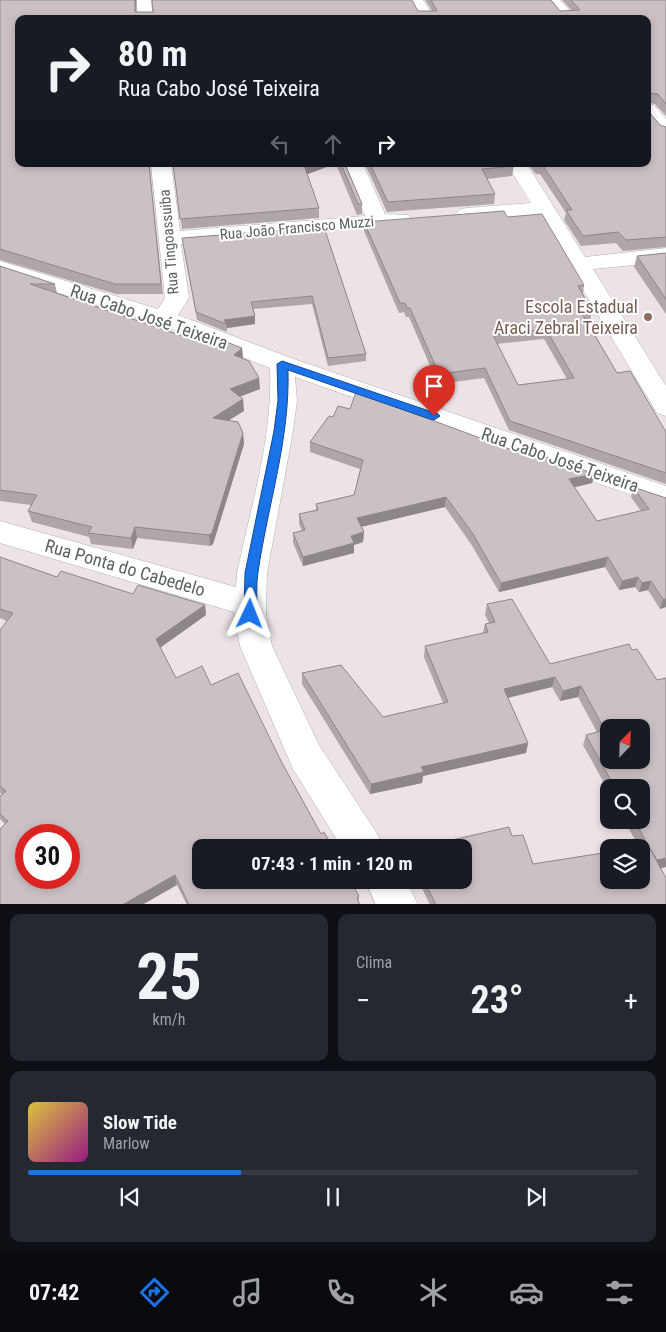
<!DOCTYPE html>
<html lang="pt">
<meta charset="utf-8">
<style>
:root{--surface:#171b24;--page:#242831;--text:#f1f3f6;--muted:#9ea1a6;--line:#363941;--accent:#1a73e8}
body{margin:0;font-family:"Roboto Condensed",sans-serif;background:var(--page);color:var(--text);height:100vh;display:flex;flex-direction:column;font-size:19px;white-space:nowrap}
*{box-sizing:border-box;margin:0}
p{font-size:16px;color:var(--muted)}
.icon{flex:none;width:28px;height:28px;fill:none;stroke:currentColor;stroke-width:2;stroke-linecap:round;stroke-linejoin:round}
.map{position:relative;height:904px;overflow:hidden}
.sheet{display:flex;flex-direction:column;gap:10px;padding:10px;background:#0d0f14;flex:1}
.sheet>*{flex:none}
.banner{position:absolute;left:15px;top:15px;width:636px;height:152px;border-radius:10px;box-shadow:0 2px 8px #0003;background:#171b24;color:var(--text);overflow:hidden}
.needle{width:32px;rotate:23deg}
.controls{position:absolute;left:600px;top:719px;display:grid;gap:10px}
.controls a{display:grid;place-items:center;width:50px;height:50px;border-radius:10px;background:var(--surface);box-shadow:0 2px 8px #0003;font-size:25px}
.speed{position:absolute;left:15px;top:824px;display:flex;gap:10px;font-size:25px;font-weight:700;text-align:center}
.speed>*{display:grid;place-content:center;width:65px;height:65px;border-radius:50%;background:var(--surface);box-shadow:0 2px 8px #0003;line-height:1}
.speed .limit{border:8px solid #d22;background:#fff;color:#111}
.pin{position:absolute;display:grid;place-items:center;width:42px;height:42px;color:#fff;margin:-51px -21px;border-radius:50% 50% 50% 0;rotate:-45deg;box-shadow:0 0 5px #0007}
.pin .icon{rotate:45deg}
.me{position:absolute;width:55px;margin:-28px;rotate:2deg;stroke-linejoin:round;filter:drop-shadow(0 0 4px #0008)}
.turn{display:flex;align-items:center;gap:18px;height:105px;padding:0 20px;font-size:22px}
.turn .icon{width:65px;height:65px;stroke-width:2.5}
.turn b{display:block;font-size:35px;line-height:42px}
.lanes{display:flex;align-items:center;height:48px;padding:0 20px;background:#0003;justify-content:center;gap:25px;direction:ltr}
.lanes .off{opacity:.35}
.big{font-size:38px;font-weight:700;line-height:1.1}
.sheet .card{flex:1;display:flex;flex-direction:column;justify-content:center;gap:8px;min-width:0;padding:0 18px;border-radius:10px;background:var(--page)}
.sheet .dial{align-items:center;gap:0}
.dial b{font-size:65px;line-height:1}
.song{display:flex;align-items:center;gap:15px}
.cover{width:60px;height:60px;border-radius:8px;background:linear-gradient(135deg,hsl(50 70% 55%),hsl(310 70% 35%))}
.played{height:5px;border-radius:2px;background:linear-gradient(90deg,var(--accent) 35%,var(--line) 35%)}
.keys{display:flex;justify-content:space-around;direction:ltr}
.heat{display:flex;justify-content:space-between;align-items:center;font-size:28px;direction:ltr}
.sheet .tiles{flex:1;display:grid;gap:10px;grid-template-columns:1fr 1fr}
.card:last-child{grid-column:span 2}
.trip{position:absolute;left:192px;top:839px;width:280px;height:50px;border-radius:10px;background:var(--surface);box-shadow:0 2px 8px #0003;font-weight:700;line-height:50px;text-align:center}
.tab-bar{display:flex;height:80px;justify-content:space-around;align-items:center;background:#090b0e;color:var(--muted)}
.tab-bar .icon{width:35px;height:35px}
.tab-bar .current{color:var(--accent)}
.tab-bar b{font-size:22px;color:var(--text)}
.map>svg:first-child{display:block}
</style>
<div class="map">
<svg width="666" height="905" viewBox="0 0 666 905">
<rect width="100%" height="100%" fill="#ede3e6"/>
<g fill="none" stroke-linecap="round" stroke-linejoin="round">
<defs>
<g id="minor">
<polygon points="137,0 151,0 153,19 137,19"/>
<polygon points="409,0 423,0 435,19 419,19"/>
<polygon points="545,0 560,0 577,19 560,19"/>
<polygon points="648,104 654,105 666,119 666,136 659,134 648,120"/>
<path d="M 151,164 L 171,164 L 180,231 L 365,216 L 343,164 L 363,164 L 385,214 L 408,215 L 412,219 L 408,223 L 401,225 L 181,244 L 189,298 L 178,315 L 291,358 L 666,486 L 666,507 L 295,377 L 297,400 L 293,431 L 267,573 L 266,614 L 272,646 L 319,745 L 378,835 L 383,848 L 342,848 L 293,769 L 240,646 L 234,612 L 0,543 L 0,521 L 236,587 L 237,573 C 251,506 273,437 270,368 L 156,323 L 0,275 L 0,261 L 158,309 L 165,298 Z"/>
<polygon points="507,164 527,164 585,257 666,248 666,262 593,269 666,386 666,416 657,413 538,215 466,220 459,218 456,214 459,210 466,208 531,203"/>
<polygon points="365,880 406,880 418,905 376,905"/>
</g>
</defs>
<!-- minor casing -->
<use href="#minor" stroke="#acb3b0" stroke-width="1"/>
<!-- minor -->
<use href="#minor" fill="#fff" fill-rule="evenodd"/>
</g>
<!-- wall -->
<g fill="#afa6a9" fill-rule="evenodd">
<polygon points="0,0 136,0 136,12 432,11 425,0 551,0 560,11 572,11 562,0 666,0 666,116 655,104 649,103 649,112 660,125 666,127 666,247 623,251 616,243 581,246 564,220 566,213 540,174 536,174 528,164 648,164 19,19 19,164 149,164 163,294 116,294 0,260"/>
<polygon points="173,164 335,164 307,174 319,208 319,218 182,229"/>
<polygon points="336,164 345,164 362,204 362,214 357,215"/>
<polygon points="365,164 512,164 514,166 512,176 487,179 495,194 494,204 387,212"/>
<path d="M 507,217 L 584,285 L 583,294 L 592,311 L 590,320 L 586,320 L 617,373 L 666,432 L 666,484 L 509,430 L 484,378 L 438,384 L 409,317 L 406,317 L 404,312 L 399,313 L 364,231 L 364,222 ZM 544,339 L 567,379 L 518,385 L 497,344 Z"/>
<polygon points="324,227 366,354 366,361 328,366 312,304 253,309 255,316 255,324 227,328 227,332 197,320 182,238"/>
<polygon points="666,253 666,314 634,267 637,256"/>
<polygon points="0,266 55,284 57,293 200,342 242,348 243,358 260,389 239,397 244,411 228,420 243,433 244,444 213,544 210,546 137,538 133,549 91,544 89,537 32,522 28,511 31,505 0,501"/>
<polygon points="333,417 523,453 524,449 595,474 592,483 574,487 597,521 641,511 631,497 633,487 666,498 666,607 660,609 648,590 639,592 635,587 619,590 605,567 499,592 471,544 445,507 361,527 364,532 363,542 354,545 354,553 303,566 293,543 293,533 302,531 299,524 299,514 316,510 316,504 354,495 360,469 310,452 310,442"/>
<polygon points="0,557 57,577 133,594 205,605 206,615 160,648 176,678 211,685 282,763 321,834 359,896 359,902 360,905 187,905 177,885 5,824 0,819 0,796 2,794 0,793 0,630 7,621 0,618"/>
<polygon points="487,604 550,664 632,650 657,680 666,678 666,867 661,868 666,905 430,905 418,880 464,880 512,836 533,864 639,847 624,820 641,820 641,788 609,788 609,792 583,745 586,735 597,732 578,697 560,701 552,687 508,698 528,743 526,753 423,776 422,783 370,794 302,684 302,673 383,717 443,703 424,657 425,646 483,633 485,624 489,623 485,615"/>
</g>
<!-- shaded-wall -->
<g fill="#8e878a">
<polygon points="135,0 136,0 135,19"/>
<polygon points="308,164 335,164 305,175 304,165"/>
<polygon points="255,316 255,324 227,328 226,324 224,320"/>
<polygon points="242,348 243,359 234,355"/>
<polygon points="259,378 260,389 231,400 230,389"/>
<polygon points="243,399 244,411 215,429 213,418"/>
<polygon points="243,433 244,444 213,544 210,546 209,535"/>
<polygon points="595,474 592,483 567,489 569,479"/>
<polygon points="446,497 445,507 356,528 357,518"/>
<polygon points="135,527 137,538 133,549 131,538"/>
<polygon points="364,532 363,542 354,545 354,553 303,566 303,557 351,536"/>
<polygon points="608,557 605,567 499,592 501,583"/>
<polygon points="638,577 635,587 619,590 622,581"/>
<polygon points="651,581 648,590 639,592 642,583"/>
<polygon points="663,599 666,599 666,607 660,609"/>
<polygon points="205,605 206,615 158,649 156,639"/>
<polygon points="555,677 552,687 502,699 504,689"/>
<polygon points="581,686 578,697 560,701 563,691"/>
<polygon points="528,743 526,753 423,776 422,783 370,794 371,784 421,767"/>
<polygon points="666,858 666,867 652,870 657,860"/>
<polygon points="175,875 177,885 142,905 122,905"/>
</g>
<!-- building -->
<g fill="#cbc1c5" stroke="#8e878a" fill-rule="evenodd">
<polygon points="0,0 135,0 135,12 153,12 152,0 412,0 418,11 437,11 431,0 551,0 560,11 580,10 571,0 666,0 666,104 658,94 649,93 649,112 660,125 666,127 666,237 626,240 618,232 583,236 566,210 572,210 542,164 537,164 648,164 648,19 19,19 19,164 149,164 161,284 115,284 0,249"/>
<polygon points="173,164 308,164 304,165 319,208 180,219"/>
<polygon points="341,164 345,164 362,204 358,204"/>
<polygon points="370,164 512,164 514,166 482,169 495,194 388,202"/>
<path d="M 504,211 L 507,217 L 542,214 L 584,285 L 578,286 L 592,311 L 581,312 L 617,373 L 630,371 L 666,432 L 666,473 L 510,421 L 485,368 L 439,374 L 410,308 L 407,308 L 405,303 L 400,303 L 364,222 ZM 546,329 L 574,378 L 518,385 L 493,335 Z"/>
<polygon points="324,227 366,354 328,358 312,296 251,302 255,316 224,320 226,324 196,312 182,238"/>
<polygon points="666,253 666,299 637,256"/>
<polygon points="0,266 55,284 30,284 200,342 198,331 242,348 234,355 249,361 259,378 230,389 243,399 213,418 238,422 243,433 212,533 209,535 135,527 131,538 88,533 92,527 28,511 37,495 0,490"/>
<polygon points="356,392 526,455 524,449 595,474 569,479 597,521 649,509 633,487 666,498 666,599 663,599 651,581 642,583 638,577 622,581 608,557 501,583 473,534 446,497 357,518 364,532 351,536 354,543 303,557 293,533 305,530 299,514 318,510 316,504 354,495 363,460 310,442 329,416 333,417 338,406 350,409"/>
<path d="M 0,557 L 57,577 L 61,571 L 133,594 L 138,585 L 205,605 L 156,639 L 176,678 L 202,666 L 211,685 L 238,673 L 282,763 L 321,834 L 324,832 L 333,848 L 201,848 L 201,880 L 350,880 L 359,896 L 357,898 L 360,905 L 189,905 L 175,875 L 122,905 L 0,905 L 0,829 L 8,821 L 0,814 L 0,796 L 6,791 L 0,786 L 0,630 L 13,613 L 0,609 ZM 26,835 L 69,835 L 69,878 L 26,878 Z"/>
<path d="M 512,599 L 550,664 L 629,644 L 632,650 L 637,649 L 657,680 L 666,678 L 666,858 L 657,860 L 649,847 L 666,878 L 666,905 L 436,905 L 424,880 L 464,880 L 464,848 L 417,848 L 509,827 L 512,836 L 523,835 L 533,864 L 609,852 L 609,880 L 641,880 L 641,848 L 633,848 L 648,845 L 634,820 L 641,820 L 641,788 L 615,788 L 586,735 L 605,730 L 581,686 L 563,691 L 555,677 L 504,689 L 528,743 L 421,767 L 424,772 L 371,784 L 302,673 L 341,665 L 383,717 L 448,702 L 425,646 L 488,632 L 485,624 L 495,622 L 487,604 ZM 609,728 L 641,728 L 641,760 L 609,760 Z"/>
</g>
<!-- route -->
<path fill="#1a73e8" stroke="#114b97" d="M 282,361 L 438,414 L 440,416 L 434,420 L 430,419 L 288,370 C 290,439 268,504 258,572 C 256,585 257,600 257,614 L 250,619 L 244,614 L 245,573 L 274,431 L 278,400 L 277,364 Z"/>
<!-- markers -->
<circle fill="#8d6e63" stroke="#fff" stroke-width="2" cx="648" cy="317" r="5"/>
<g text-anchor="middle" stroke-width="4" stroke-linejoin="round" paint-order="stroke">
<!-- far-street labels -->
<g font-size="15" fill="#5b635f" stroke="#fff">
<text transform="translate(297 228) rotate(-5)" y="5">Rua João Francisco Muzzi</text>
<text transform="translate(169 242) rotate(-95)" y="5">Rua Tingoassuiba</text>
</g>
<!-- education labels -->
<g font-size="18" fill="#785e54" stroke="#fff" text-anchor="end">
<text x="638" y="313">Escola Estadual<tspan x="638" dy="21">Araci Zebral Teixeira</tspan></text>
</g>
<!-- street labels -->
<g font-size="18" fill="#5b635f" stroke="#fff">
<text transform="translate(149 317) rotate(19)" y="6">Rua Cabo José Teixeira</text>
<text transform="translate(560 460) rotate(19)" y="6">Rua Cabo José Teixeira</text>
<text transform="translate(125 568) rotate(16)" y="6">Rua Ponta do Cabedelo</text>
</g>
</g>
</svg>
<div class="controls">
<a><svg class="needle" viewBox="-14 -14 28 28"><path d="M0-13l5 13h-10z" fill="#e53935"/><path d="M0 13l5-13h-10z" fill="#9ea1a6"/></svg></a>
<a><svg class="icon" aria-label="search" viewBox="0 0 24 24"><circle cx="10" cy="10" r="6"/><path d="M15 15l6 6"/></svg></a>
<a><svg class="icon" aria-label="layers" viewBox="0 0 24 24"><path d="M12 4l9 5-9 5-9-5zM3 14l9 5 9-5"/></svg></a>
</div>
<div class="speed"><div class="limit">30</div></div>
<div class="pin" style="left:434px;top:416px;background:#d93025"><svg class="icon" aria-label="arrive" viewBox="0 0 24 24"><path d="M6 21V4h12l-3 4 3 4H6"/></svg></div>
<svg class="me" style="left:250px;top:614px" viewBox="-20 -20 40 40"><path d="M0-17L14 15 0 8-14 15z" fill="#1a73e8" stroke="#fff" stroke-width="4"/></svg>
<div class="trip">07:43 · 1 min · 120 m</div>
<div class="banner">
<div class="turn"><svg class="icon" aria-label="right" viewBox="0 0 24 24"><path d="M7 20v-9h11M14 6l5 5-5 5"/></svg><div><b>80 m</b>Rua Cabo José Teixeira</div></div>
<div class="lanes"><svg class="icon off" aria-label="left" viewBox="0 0 24 24"><path d="M17 20v-9H6M10 6l-5 5 5 5"/></svg><svg class="icon off" aria-label="ahead" viewBox="0 0 24 24"><path d="M12 20V5M6 11l6-6 6 6"/></svg><svg class="icon" aria-label="right" viewBox="0 0 24 24"><path d="M7 20v-9h11M14 6l5 5-5 5"/></svg></div>
</div>
</div>
<section class="sheet">
<div class="tiles">
<div class="card dial"><b>25</b><p>km/h</p></div>
<div class="card"><p>Clima</p>
<div class="heat"><a>−</a><b class="big">23°</b><a>+</a></div>
</div>
<div class="card">
<div class="song"><i class="cover"></i><div><b>Slow Tide</b><p>Marlow</p></div></div>
<div class="played"></div>
<div class="keys"><svg class="icon" aria-label="previous" viewBox="0 0 24 24"><path d="M18 5L8 12l10 7zM5 5v14"/></svg><svg class="icon" aria-label="pause" viewBox="0 0 24 24"><path d="M8 5v14M16 5v14"/></svg><svg class="icon" aria-label="next" viewBox="0 0 24 24"><path d="M6 5l10 7-10 7zM19 5v14"/></svg></div>
</div>
</div>
</section>
<nav class="tab-bar">
<b>07:42</b>
<svg class="icon current" aria-label="directions" viewBox="0 0 24 24"><path d="M12 3l9 9-9 9-9-9zM9 14v-3h6M13 9l2 2-2 2"/></svg>
<svg class="icon" aria-label="music" viewBox="0 0 24 24"><path d="M9 18V5l10-2v13"/><circle cx="6" cy="18" r="3"/><circle cx="16" cy="16" r="3"/></svg>
<svg class="icon" aria-label="phone" viewBox="0 0 24 24"><path d="M5 4h4l2 5-3 2q2 4 5 5l2-3 5 2v4C11 20 4 13 5 4z"/></svg>
<svg class="icon" aria-label="climate" viewBox="0 0 24 24"><path d="M12 3v18M4 7l16 10M4 17L20 7"/></svg>
<svg class="icon" aria-label="car" viewBox="0 0 24 24"><path d="M5 17H2v-5l4-1 3-4h7l3 4 3 1v5h-3M9 17h6M6 11h13"/><circle cx="7" cy="17" r="2"/><circle cx="17" cy="17" r="2"/></svg>
<svg class="icon" aria-label="filters" viewBox="0 0 24 24"><path d="M4 7h16M4 17h16"/><circle cx="9" cy="7" r="2"/><circle cx="15" cy="17" r="2"/></svg>
</nav>
